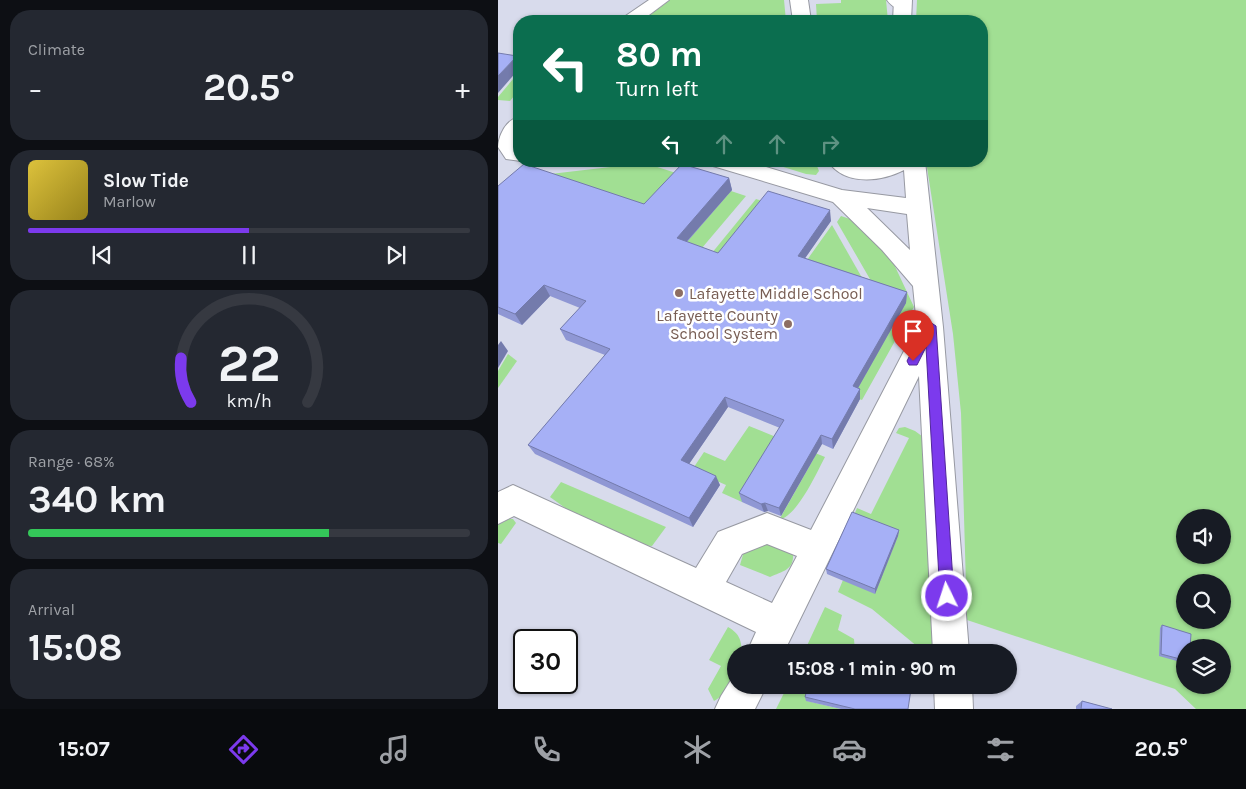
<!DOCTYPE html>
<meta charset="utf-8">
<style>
:root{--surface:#171b24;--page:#242831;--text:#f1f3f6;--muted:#9ea1a6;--line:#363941;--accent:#7c3aed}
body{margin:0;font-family:Karla,sans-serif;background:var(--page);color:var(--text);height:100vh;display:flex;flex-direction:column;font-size:19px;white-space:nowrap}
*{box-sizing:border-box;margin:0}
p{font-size:16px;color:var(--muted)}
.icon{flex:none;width:28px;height:28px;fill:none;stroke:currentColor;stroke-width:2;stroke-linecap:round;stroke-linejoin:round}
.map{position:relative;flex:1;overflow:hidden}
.panel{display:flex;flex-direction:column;gap:10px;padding:10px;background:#0d0f14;width:498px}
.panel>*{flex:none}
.top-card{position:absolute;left:15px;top:15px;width:475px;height:152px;border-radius:20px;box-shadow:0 1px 4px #0004;background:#0b6e4f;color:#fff;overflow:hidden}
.fabs{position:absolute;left:678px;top:509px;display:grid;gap:10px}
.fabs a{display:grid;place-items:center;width:55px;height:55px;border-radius:50%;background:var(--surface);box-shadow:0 1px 4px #0004;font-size:25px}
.speed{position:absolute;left:15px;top:629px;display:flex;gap:10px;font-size:25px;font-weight:700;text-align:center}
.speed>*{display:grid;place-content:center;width:65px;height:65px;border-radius:50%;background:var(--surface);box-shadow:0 1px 4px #0004;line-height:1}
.speed .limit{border:2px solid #111;border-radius:8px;background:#fff;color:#111}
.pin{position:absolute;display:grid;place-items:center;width:42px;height:42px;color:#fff;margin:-51px -21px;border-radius:50% 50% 50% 0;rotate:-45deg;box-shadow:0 0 5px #0007}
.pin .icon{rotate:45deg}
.me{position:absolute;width:55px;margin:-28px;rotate:356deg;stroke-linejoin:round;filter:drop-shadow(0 0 4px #0008)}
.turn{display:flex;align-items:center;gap:18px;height:105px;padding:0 20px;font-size:22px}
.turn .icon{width:65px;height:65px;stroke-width:2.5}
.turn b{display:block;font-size:35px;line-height:42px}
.lanes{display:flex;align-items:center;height:48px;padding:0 20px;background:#0003;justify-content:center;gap:25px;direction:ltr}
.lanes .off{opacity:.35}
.big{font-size:38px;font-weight:700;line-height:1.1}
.panel .tile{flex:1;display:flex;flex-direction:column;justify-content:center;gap:8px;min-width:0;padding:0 18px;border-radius:20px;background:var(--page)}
.panel .dial{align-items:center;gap:0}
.dial svg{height:130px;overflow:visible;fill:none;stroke:var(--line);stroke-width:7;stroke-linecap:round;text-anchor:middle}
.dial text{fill:var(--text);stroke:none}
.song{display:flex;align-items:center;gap:15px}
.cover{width:60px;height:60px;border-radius:8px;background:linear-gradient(135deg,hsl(50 70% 55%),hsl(50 70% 35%))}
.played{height:5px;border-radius:2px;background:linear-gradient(90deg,var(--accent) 50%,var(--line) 50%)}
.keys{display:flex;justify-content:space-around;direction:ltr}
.heat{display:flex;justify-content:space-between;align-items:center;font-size:28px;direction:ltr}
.charge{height:8px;border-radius:4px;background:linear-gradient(90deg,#34c759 68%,var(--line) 0)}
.trip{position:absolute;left:229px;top:644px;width:290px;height:50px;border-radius:25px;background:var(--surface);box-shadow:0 1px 4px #0004;font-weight:700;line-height:50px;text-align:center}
.menu{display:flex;height:80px;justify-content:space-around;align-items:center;background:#090b0e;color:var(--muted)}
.menu .icon{width:35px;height:35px}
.menu .current{color:var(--accent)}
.menu b{font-size:22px;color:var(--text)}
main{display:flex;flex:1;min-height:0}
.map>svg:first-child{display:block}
</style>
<main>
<section class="panel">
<div class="tile"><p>Climate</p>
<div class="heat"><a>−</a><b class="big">20.5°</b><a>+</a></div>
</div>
<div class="tile">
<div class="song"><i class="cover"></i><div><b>Slow Tide</b><p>Marlow</p></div></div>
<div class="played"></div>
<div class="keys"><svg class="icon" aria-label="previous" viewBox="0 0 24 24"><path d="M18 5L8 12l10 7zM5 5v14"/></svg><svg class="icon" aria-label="pause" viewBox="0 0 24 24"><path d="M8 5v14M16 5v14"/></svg><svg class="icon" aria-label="next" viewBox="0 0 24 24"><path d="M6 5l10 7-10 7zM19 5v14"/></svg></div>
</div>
<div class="tile dial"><svg viewBox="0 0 100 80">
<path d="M14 69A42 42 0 1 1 86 69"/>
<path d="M14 69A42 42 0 0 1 8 42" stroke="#7c3aed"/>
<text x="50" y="56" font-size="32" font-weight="700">22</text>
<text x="50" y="72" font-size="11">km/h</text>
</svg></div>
<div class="tile"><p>Range · 68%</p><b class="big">340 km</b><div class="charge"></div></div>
<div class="tile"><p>Arrival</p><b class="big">15:08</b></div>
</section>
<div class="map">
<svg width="749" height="709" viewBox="0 0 749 709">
<rect width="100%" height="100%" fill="#eaebf6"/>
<!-- built -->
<path fill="#d8dbec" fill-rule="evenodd" d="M 0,0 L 469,0 L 475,21 L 21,21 L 21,161 L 484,161 L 686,518 L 686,555 L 724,555 L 748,709 L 0,709 ZM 686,582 L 724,582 L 724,620 L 686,620 ZM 26,640 L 69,640 L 69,682 L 26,682 ZM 686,648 L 724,648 L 724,685 L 686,685 ZM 238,652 L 510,652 L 510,685 L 238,685 Z"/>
<!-- green -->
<g fill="#a1df93" fill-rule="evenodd">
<polygon points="172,0 286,0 288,21 144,21"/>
<polygon points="343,0 388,0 390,21 319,21 318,4 343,3"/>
<path d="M 419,0 L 748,0 L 748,709 L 698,709 L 677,689 L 469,620 L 463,413 L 455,334 L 428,161 L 484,161 L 484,21 L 418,21 ZM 686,518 L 724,518 L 724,555 L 686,555 ZM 686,582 L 724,582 L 724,620 L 686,620 ZM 686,648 L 724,648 L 724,685 L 686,685 Z"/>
<polygon points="21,72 21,90 12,101 0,100 0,97"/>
<polygon points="266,161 317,161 321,171 318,175 308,174"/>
<polygon points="147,163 178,173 125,228 35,176"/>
<polygon points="233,191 248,196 198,255 182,249"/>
<polygon points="258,199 271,203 223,264 209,259"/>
<polygon points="343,216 364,223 394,260 416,307 364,400 355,397 380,293 339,222"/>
<polygon points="334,225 371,290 299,274"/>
<polygon points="10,354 19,361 0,388 0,371"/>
<path d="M 251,426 L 327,457 C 318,474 300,515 281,520 L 316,458 L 280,443 L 244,502 L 224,493 L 228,485 L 194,470 L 206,452 L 227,461 Z"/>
<polygon points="407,427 417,431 432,442 441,652 426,652 374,609 340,592 345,580 377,593 400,536 355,518 359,508 373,514 411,438 398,433 401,428"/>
<polygon points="63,482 168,527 154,546 143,545 70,510 52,497"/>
<polygon points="11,519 15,519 18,523 3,544 0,543 0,525"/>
<path d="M 258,539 L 295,554 C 296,570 285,571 272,577 L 242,565 L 248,544 Z"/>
<polygon points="327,607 344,615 340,630 356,639 357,652 306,652"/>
<path d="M 230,627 C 242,634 243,640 244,652 L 238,652 C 237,671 233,692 216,701 L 210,689 L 223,666 L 211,660 Z"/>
<polygon points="290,685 312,685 309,701 343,709 278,709"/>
</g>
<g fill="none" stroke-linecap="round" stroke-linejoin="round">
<defs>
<g id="minor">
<polygon points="151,0 171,0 143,21 123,21 126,17"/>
<polygon points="292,0 310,0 313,21 295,21"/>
<polygon points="396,0 414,0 413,21 395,21"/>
<path d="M 21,117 L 21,161 L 23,161 L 8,159 L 0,147 C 1,134 8,120 21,117 Z"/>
<path d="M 212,161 L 248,161 L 344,190 L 408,198 L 406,170 C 383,182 346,186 330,161 L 356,161 L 364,165 L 373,166 L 389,161 L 427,161 L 445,327 L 471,652 L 435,652 L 421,376 L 286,652 L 249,652 L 258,632 L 16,516 L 0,524 L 0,492 L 15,485 L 198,568 L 220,532 L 269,513 L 313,530 L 419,326 L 415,286 L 384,250 L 335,202 L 215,166 ZM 369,208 L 409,214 L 412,250 ZM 269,544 L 299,556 L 274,603 L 228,582 L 244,554 Z"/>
<polygon points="238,672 238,685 269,685 257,709 217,709 223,696"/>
<polygon points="436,685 474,685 475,709 437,709"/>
</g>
<path id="major" d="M 389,0 L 410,0 L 413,4 L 410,8 C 401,10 395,8 389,0 Z"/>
</defs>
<!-- minor casing -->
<use href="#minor" stroke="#9799a2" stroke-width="2"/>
<!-- major casing -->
<use href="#major" stroke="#9799a2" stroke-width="2"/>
<!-- minor -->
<use href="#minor" fill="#fff" fill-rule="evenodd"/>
<!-- major -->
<use href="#major" fill="#fff" fill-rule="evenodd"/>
</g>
<!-- wall -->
<g fill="#8f97d4">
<polygon points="231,178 234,190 189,242 220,253 333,221 307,258 409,292 408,303 360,388 362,389 362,399 335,449 324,444 283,516 270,511 266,512 244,502 241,493 282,428 230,407 191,464 222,485 195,527 37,454 30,445 107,355 68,340 62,329 82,308 52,296 24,325 0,314 0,186 146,204"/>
<polygon points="401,530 400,536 377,594 329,574 328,569"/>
<polygon points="664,625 686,648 686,663 661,656 662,628"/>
<polygon points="307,697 410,709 343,709 308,701"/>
<polygon points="584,701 614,709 578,709 578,706"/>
</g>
<!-- shaded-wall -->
<g fill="#747bac">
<polygon points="19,56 21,61 21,69 0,93 0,76"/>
<polygon points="231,178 234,190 182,249 179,238"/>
<polygon points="332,210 333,221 301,267 300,256"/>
<polygon points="46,285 52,296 24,325 17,314"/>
<polygon points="409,292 408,303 355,397 355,386"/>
<polygon points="3,341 10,351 0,368 0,345"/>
<polygon points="362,389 362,399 335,449 334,439"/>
<polygon points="227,397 230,407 187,470 183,460"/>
<polygon points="323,435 324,444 283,516 281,508"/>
<polygon points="218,476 222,485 195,527 191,518"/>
<polygon points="267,503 270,511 266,512 263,504"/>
<polygon points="401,530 400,536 377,594 377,589"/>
</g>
<!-- building -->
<g fill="#a6b0f6" stroke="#747bac">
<polygon points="0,53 19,56 0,76"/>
<polygon points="26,164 146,204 184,164 231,178 179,238 220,253 270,191 332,210 300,256 409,292 355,386 362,389 334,439 323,435 281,508 267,503 263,504 241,493 286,420 227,397 183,460 218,476 191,518 30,445 112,349 62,329 88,301 46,285 17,314 0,307 0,186"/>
<polygon points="354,512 401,530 377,589 328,569"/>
<polygon points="664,625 693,634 692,648 686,648 686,660 663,654"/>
<polygon points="310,685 397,685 413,689 410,709 357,709 307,697"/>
<polygon points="584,701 614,709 583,709"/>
</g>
<!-- route -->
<polygon fill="#7c3aed" stroke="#51269a" points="432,322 438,326 456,596 454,601 449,603 444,601 442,596 428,347 419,365 411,365 409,361 428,323"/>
<!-- markers -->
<g fill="#8d6e63" stroke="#fff" stroke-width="2">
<circle cx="181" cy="293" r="5"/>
<circle cx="290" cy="324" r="5"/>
</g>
<g text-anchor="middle" stroke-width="5" stroke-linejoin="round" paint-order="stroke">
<!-- education labels -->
<g font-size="16" fill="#785e54" stroke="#fff" text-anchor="start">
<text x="191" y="299">Lafayette Middle School</text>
<text x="280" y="321" text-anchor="end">Lafayette County<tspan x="280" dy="18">School System</tspan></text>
</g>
</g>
</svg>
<div class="fabs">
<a><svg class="icon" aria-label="sound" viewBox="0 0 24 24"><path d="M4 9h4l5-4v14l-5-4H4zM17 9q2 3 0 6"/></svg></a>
<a><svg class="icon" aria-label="search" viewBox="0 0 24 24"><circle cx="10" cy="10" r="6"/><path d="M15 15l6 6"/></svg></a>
<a><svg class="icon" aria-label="layers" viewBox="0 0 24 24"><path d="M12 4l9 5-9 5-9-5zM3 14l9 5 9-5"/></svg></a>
</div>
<div class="speed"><div class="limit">30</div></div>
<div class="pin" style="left:415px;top:361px;background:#d93025"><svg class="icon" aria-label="arrive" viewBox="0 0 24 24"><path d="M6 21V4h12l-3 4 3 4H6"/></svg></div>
<svg class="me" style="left:449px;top:596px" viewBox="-20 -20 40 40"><circle r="17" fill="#7c3aed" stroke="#fff" stroke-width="3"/><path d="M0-11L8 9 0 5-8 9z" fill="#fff"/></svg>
<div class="trip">15:08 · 1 min · 90 m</div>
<div class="top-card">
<div class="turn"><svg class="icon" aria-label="left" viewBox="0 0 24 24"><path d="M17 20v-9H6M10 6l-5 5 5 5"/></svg><div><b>80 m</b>Turn left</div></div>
<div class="lanes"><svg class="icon" aria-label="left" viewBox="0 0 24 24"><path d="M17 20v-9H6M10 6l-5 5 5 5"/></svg><svg class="icon off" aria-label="ahead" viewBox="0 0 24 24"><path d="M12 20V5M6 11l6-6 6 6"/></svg><svg class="icon off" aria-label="ahead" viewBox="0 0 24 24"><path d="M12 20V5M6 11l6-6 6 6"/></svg><svg class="icon off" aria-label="right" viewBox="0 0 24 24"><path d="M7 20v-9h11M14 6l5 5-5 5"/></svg></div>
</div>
</div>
</main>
<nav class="menu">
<b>15:07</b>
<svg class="icon current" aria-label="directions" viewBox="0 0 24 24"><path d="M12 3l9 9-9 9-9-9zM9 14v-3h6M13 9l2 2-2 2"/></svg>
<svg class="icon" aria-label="music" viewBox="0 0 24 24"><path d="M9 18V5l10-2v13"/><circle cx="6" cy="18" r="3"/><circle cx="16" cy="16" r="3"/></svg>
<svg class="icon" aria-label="phone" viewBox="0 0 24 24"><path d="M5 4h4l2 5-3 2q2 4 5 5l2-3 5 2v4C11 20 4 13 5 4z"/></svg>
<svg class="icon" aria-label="climate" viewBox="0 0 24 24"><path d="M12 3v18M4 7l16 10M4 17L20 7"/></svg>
<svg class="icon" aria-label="car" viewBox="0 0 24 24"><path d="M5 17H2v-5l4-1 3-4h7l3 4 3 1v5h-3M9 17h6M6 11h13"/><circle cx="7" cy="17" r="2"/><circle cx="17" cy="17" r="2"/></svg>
<svg class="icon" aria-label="filters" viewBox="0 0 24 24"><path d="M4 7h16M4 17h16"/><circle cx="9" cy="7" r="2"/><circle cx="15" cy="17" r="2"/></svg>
<b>20.5°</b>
</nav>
